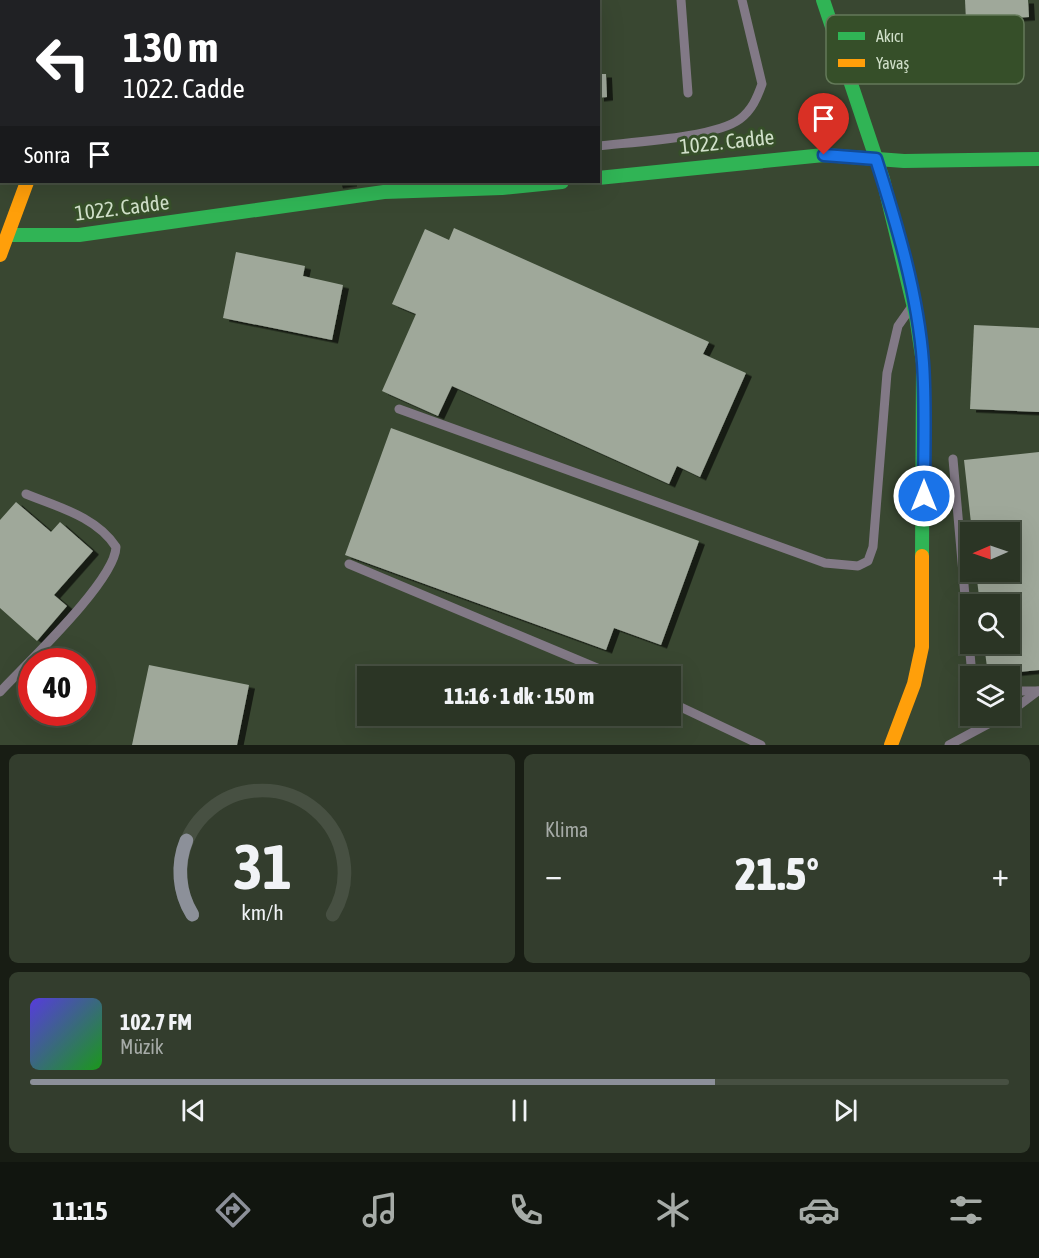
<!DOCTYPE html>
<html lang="tr">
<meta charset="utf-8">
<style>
:root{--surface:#2b3525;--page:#333d2d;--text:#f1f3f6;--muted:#a6aba7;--line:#475042;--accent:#8c9099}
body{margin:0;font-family:"Asap Condensed",sans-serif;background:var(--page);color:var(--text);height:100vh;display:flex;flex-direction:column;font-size:22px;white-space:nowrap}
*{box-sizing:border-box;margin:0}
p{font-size:20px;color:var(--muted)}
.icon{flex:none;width:33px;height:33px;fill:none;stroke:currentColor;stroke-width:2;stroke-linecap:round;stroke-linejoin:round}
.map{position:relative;height:745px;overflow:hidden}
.drawer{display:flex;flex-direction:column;gap:9px;padding:9px;background:#181d14;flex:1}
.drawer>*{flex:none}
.banner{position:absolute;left:0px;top:0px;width:600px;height:183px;box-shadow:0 6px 24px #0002,0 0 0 2px var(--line);background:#202124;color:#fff;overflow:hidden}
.needle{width:39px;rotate:268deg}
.buttons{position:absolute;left:960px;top:522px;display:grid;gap:12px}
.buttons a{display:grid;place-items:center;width:60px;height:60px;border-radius:0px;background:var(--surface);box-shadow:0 6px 24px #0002,0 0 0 2px var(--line);font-size:30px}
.speed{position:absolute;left:18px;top:648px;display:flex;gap:12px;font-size:30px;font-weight:700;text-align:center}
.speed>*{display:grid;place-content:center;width:78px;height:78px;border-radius:50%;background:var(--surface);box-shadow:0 6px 24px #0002,0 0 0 2px var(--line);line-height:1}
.speed .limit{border:9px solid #d22;background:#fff;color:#111}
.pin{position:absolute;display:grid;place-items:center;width:51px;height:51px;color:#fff;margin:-62px -26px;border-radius:50% 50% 50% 0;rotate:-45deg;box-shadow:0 0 6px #0007}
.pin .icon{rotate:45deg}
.me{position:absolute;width:66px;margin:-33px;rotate:0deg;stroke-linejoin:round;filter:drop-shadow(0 0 4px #0008)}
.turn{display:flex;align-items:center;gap:21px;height:126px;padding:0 24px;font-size:27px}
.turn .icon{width:78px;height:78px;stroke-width:2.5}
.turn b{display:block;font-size:42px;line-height:51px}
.then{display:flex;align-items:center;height:57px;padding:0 24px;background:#0003;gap:12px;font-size:22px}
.big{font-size:45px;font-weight:800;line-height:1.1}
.drawer .card{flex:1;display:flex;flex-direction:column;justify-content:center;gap:9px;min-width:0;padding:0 21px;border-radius:9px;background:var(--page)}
.drawer .dial{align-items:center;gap:0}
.dial svg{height:156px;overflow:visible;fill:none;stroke:var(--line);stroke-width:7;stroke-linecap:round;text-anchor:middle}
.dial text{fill:var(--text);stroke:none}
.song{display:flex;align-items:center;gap:18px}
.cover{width:72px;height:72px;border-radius:9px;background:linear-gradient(135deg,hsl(250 70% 55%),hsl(120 70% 35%))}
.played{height:6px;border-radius:3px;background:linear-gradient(90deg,var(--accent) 70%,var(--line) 70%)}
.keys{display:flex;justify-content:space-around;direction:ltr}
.heat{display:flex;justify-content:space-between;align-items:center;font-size:33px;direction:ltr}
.drawer .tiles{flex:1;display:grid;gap:9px;grid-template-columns:1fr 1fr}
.card:last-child{grid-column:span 2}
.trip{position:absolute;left:357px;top:666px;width:324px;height:60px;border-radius:0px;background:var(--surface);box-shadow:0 6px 24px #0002,0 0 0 2px var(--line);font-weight:800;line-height:60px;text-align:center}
.tabs{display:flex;height:96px;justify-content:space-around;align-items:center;background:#11150f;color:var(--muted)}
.tabs .icon{width:42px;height:42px}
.tabs .current{color:var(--accent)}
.tabs b{font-size:27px;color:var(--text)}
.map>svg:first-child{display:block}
</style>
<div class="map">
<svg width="1039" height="745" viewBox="0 0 1039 745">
<defs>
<filter id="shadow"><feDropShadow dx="6" dy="3.5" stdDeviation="0" flood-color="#0009"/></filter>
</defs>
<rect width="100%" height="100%" fill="#394731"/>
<!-- building -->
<g fill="#9fa89a" filter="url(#shadow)">
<polygon points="965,0 1028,0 1029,17 966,21"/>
<polygon points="598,74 606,74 607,97 598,98"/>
<polygon points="336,182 351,182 351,183 337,185"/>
<polygon points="454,228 709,342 703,354 746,373 700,477 677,466 669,484 452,386 438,416 382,391 416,314 392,304 425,229 449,240"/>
<polygon points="236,252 305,266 303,276 343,285 332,340 223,318"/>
<polygon points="974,325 1039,328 1039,412 970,409"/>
<polygon points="391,428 699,541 661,645 614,628 606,650 345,555"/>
<polygon points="1039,452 1039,670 988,675 984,644 1010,644 1010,604 980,604 976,572 1010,572 1010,532 972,532 964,460"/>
<polygon points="16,502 51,532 60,522 93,551 54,595 67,606 37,641 0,608 0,520"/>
<polygon points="149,665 249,685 237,745 132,745"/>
</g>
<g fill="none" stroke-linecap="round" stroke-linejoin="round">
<!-- lane -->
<g stroke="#827986" stroke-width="9">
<polyline points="446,0 446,2"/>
<polyline points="681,0 688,93"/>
<path d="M 598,146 C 631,142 715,138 740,119 C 752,110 757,98 762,84 L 742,0"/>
<polyline points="399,409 825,563 858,566 868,561 873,547 887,373 898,326 910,309"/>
<polyline points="953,459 972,676"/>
<polyline points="349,564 616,676"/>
<polyline points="1010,691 1039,691"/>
<path d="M 0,692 C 26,664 115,581 116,547 C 97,517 58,507 26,494"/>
<polyline points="670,702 761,745"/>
<polyline points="1010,712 1038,691"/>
<polyline points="949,745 1003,716"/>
</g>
<!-- fast -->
<g stroke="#30b455" stroke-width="14">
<polyline points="823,0 883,179 916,316 923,363 922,556"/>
<polyline points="598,178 824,155 904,161 1039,159"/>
<polyline points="8,235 79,235 384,192 502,188 562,182"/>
</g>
<!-- slow -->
<g stroke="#ff9f0a" stroke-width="14">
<polyline points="91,0 91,2"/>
<polyline points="0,255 27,182"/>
<polyline points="891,745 914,684 922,647 922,556"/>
</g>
</g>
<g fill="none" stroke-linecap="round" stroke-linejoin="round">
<defs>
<path id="route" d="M 824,155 L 876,159 C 897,225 918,294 923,363 C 926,407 924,452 924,496"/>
</defs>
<!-- route casing -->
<use href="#route" stroke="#114b97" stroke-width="15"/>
<!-- route -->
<use href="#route" stroke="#1a73e8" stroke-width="10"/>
</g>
<g text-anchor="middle" stroke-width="6" stroke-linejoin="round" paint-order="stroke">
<!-- street labels -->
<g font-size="21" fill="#d1e0ca" stroke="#364f29">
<text transform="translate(727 142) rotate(-6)" y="7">1022. Cadde</text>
<text transform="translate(122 208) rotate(-7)" y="7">1022. Cadde</text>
</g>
</g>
<!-- legend -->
<rect x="826" y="15" width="198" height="69" rx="9" fill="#364f29" stroke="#647a59" stroke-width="1.5"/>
<rect x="838" y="32" width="27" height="8" fill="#30b455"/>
<rect x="838" y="59" width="27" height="8" fill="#ff9f0a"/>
<g font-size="16" fill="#d1e0ca">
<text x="876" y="42">Akıcı</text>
<text x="876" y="69">Yavaş</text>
</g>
</svg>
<div class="buttons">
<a><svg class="needle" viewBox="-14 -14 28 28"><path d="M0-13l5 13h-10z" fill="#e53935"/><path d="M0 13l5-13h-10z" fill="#a6aba7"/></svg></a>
<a><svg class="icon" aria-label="search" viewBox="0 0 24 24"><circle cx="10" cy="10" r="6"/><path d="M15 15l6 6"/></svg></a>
<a><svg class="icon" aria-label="layers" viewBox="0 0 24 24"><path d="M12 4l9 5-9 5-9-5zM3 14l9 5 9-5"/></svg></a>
</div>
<div class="speed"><div class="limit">40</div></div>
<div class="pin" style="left:824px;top:155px;background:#d93025"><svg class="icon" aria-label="arrive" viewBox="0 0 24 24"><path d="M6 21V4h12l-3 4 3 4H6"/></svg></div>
<svg class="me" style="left:924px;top:496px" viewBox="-20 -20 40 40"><circle r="17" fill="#1a73e8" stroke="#fff" stroke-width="3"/><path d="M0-11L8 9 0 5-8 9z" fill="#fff"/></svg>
<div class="trip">11:16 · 1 dk · 150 m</div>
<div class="banner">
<div class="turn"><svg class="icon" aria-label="left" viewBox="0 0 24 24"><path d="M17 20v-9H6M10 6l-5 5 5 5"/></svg><div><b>130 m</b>1022. Cadde</div></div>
<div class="then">Sonra<svg class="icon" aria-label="arrive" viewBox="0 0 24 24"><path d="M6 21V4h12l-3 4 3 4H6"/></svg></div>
</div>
</div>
<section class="drawer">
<div class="tiles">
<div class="card dial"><svg viewBox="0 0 100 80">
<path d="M14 69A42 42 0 1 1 86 69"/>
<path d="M14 69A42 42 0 0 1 11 31" stroke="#8c9099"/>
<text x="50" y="56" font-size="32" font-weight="700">31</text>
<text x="50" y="72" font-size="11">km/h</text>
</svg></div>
<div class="card"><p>Klima</p>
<div class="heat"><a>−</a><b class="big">21.5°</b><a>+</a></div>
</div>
<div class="card">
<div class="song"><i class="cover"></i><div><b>102.7 FM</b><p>Müzik</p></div></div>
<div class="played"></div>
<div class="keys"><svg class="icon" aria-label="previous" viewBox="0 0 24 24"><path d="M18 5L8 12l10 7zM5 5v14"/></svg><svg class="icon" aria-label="pause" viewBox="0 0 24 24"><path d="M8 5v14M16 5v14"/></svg><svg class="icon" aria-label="next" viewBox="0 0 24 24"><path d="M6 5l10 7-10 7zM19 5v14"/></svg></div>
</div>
</div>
</section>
<nav class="tabs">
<b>11:15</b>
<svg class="icon current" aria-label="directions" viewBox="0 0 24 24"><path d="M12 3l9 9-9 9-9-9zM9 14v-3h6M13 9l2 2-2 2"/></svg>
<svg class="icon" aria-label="music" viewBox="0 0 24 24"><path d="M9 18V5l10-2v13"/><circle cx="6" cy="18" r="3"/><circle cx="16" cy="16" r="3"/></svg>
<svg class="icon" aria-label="phone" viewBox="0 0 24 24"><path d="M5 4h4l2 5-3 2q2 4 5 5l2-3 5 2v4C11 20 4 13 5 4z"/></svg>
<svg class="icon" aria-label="climate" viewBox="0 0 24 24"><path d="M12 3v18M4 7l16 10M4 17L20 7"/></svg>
<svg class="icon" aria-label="car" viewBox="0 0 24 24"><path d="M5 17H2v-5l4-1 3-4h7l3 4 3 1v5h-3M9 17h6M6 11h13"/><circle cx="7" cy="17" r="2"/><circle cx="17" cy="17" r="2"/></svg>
<svg class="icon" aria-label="filters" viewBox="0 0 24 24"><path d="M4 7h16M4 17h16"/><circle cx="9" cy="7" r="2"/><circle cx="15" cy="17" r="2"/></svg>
</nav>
